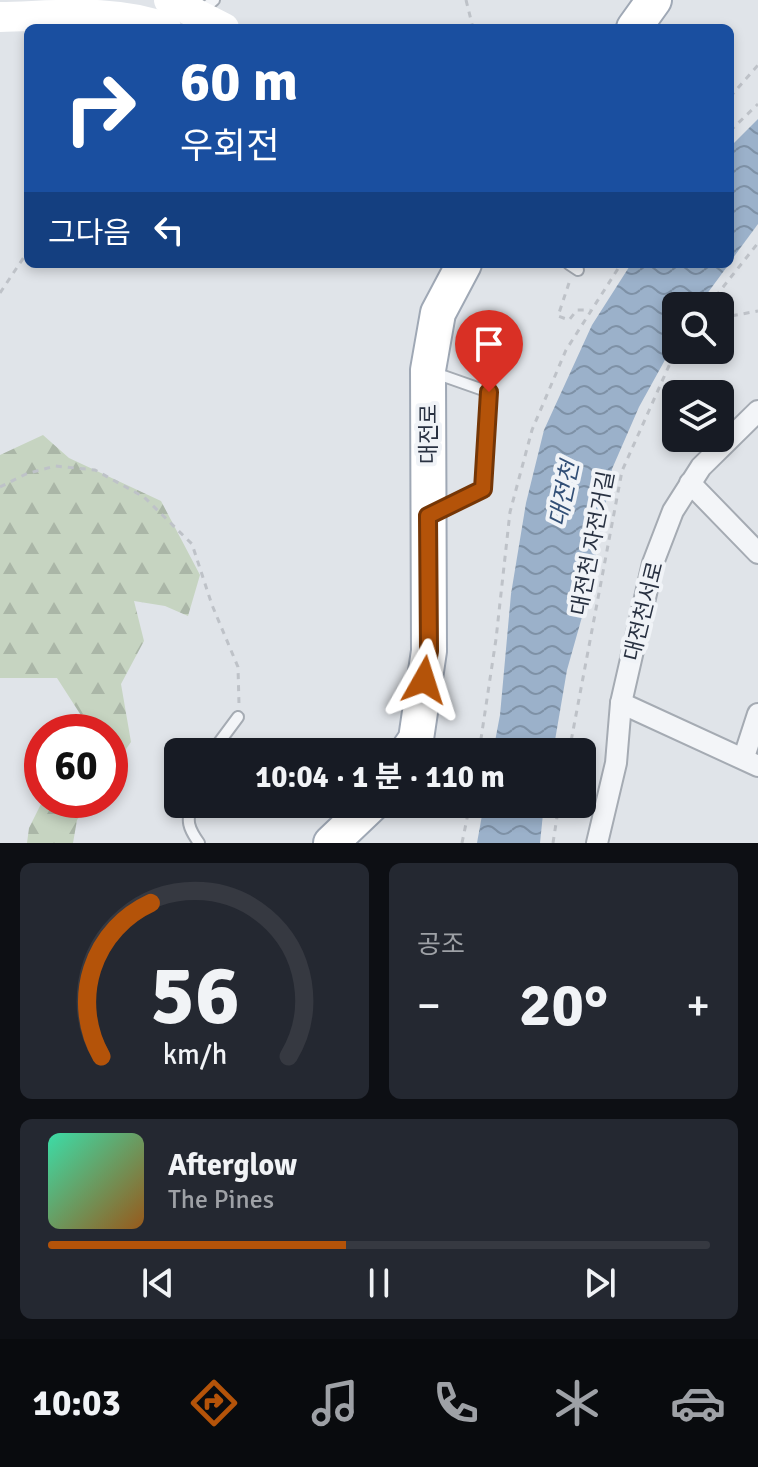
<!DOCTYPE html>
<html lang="ko">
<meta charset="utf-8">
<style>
:root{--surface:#171b24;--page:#242831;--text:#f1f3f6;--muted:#9ea1a6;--line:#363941;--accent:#b45309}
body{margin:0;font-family:Signika,"Noto Sans KR",sans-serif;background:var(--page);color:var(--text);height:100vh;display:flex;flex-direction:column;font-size:30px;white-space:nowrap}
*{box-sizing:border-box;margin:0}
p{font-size:26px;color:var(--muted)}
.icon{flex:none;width:44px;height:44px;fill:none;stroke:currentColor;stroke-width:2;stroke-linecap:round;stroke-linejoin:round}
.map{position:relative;height:843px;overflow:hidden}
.panel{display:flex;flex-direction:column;gap:20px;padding:20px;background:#0d0f14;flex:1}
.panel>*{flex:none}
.guide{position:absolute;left:24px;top:24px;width:710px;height:244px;border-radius:12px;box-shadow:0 4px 12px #0003;background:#1a4fa0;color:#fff;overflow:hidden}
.fabs{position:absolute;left:662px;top:292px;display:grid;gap:16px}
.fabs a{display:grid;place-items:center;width:72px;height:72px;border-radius:12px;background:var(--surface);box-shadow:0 4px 12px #0003;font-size:40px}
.speed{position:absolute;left:24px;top:714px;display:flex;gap:16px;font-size:40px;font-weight:700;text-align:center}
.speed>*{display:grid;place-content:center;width:104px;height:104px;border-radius:50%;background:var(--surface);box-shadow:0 4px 12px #0003;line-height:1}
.speed .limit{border:12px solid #d22;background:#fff;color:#111}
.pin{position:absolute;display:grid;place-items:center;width:68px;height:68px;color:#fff;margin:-82px -34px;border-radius:50% 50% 50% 0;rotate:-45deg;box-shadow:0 0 8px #0007}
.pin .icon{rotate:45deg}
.me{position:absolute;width:88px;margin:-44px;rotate:6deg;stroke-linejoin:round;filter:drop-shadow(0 0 6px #0008)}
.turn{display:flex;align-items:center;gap:28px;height:168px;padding:0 24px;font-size:36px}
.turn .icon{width:104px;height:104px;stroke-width:2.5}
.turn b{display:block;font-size:56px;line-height:68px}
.then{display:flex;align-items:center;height:76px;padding:0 24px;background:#0003;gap:16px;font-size:30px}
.big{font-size:60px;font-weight:700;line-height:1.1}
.panel .card{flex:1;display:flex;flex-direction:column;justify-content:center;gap:12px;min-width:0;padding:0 28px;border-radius:12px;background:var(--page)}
.panel .dial{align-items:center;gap:0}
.dial svg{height:208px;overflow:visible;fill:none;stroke:var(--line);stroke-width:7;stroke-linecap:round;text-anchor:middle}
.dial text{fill:var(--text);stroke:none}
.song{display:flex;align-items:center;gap:24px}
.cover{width:96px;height:96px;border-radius:12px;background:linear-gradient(135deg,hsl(160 70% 55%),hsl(30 70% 35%))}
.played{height:8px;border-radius:4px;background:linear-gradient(90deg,var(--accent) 45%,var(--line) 45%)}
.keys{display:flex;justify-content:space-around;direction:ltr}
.heat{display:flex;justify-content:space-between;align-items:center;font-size:44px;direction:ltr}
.panel .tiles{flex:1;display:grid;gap:20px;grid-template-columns:1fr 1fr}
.card:last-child{grid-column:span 2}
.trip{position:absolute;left:164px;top:738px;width:432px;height:80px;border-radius:12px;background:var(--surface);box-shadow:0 4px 12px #0003;font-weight:700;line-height:80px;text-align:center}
.dock{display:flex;height:128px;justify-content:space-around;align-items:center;background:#090b0e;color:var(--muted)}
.dock .icon{width:56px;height:56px}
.dock .on{color:var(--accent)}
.dock b{font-size:36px;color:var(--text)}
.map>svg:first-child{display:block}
</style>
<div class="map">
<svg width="758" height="843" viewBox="0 0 758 843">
<defs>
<pattern id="forest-firs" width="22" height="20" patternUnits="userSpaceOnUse" patternTransform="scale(2)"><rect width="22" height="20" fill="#c6d4c1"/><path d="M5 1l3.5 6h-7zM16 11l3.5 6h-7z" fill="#aab6a7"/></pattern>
<pattern id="water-waves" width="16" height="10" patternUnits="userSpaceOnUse" patternTransform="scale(2)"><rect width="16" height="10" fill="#9bb1ca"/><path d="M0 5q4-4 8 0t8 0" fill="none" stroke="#7e91a6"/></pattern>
</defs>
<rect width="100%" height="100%" fill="#e0e4e9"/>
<!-- forest -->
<g fill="url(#forest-firs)">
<polygon points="43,435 69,458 161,501 200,575 188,616 165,606 134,601 144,641 121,684 131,742 110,772 110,732 78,732 84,720 57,678 0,678 0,455"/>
<polygon points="43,800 91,800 77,820 73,843 27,843 29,828"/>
</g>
<!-- water -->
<g fill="url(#water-waves)">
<polygon points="758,119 758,224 730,262 730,147"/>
<polygon points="631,264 729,264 698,306 676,306 676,340 639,407 612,469 589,592 567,670 553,752 493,752 500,715 511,594 526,503 544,430 592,325"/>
<polygon points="484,804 544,804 540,843 477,843"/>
</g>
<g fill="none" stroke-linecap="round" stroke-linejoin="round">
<defs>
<g id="service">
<polyline points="200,12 214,0"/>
<polyline points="569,264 578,270"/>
<polyline points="432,372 489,392 483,489 434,513"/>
<polyline points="212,752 238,717"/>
<path d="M 193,804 C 185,820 189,829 199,843"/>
</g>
<g id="minor">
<polyline points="690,483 758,553"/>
<polyline points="621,703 758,766"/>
<polyline points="744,757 758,714"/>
<polyline points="597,843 616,763 621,703 653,563 673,511 701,467 758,411"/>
</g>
<g id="primary">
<polyline points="634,28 654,0"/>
<polyline points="407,752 416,739 429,651 428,370 438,313 464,264"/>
<polyline points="331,843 372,804"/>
</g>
</defs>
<!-- service casing -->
<use href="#service" stroke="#a5abb3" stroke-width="14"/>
<!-- minor casing -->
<use href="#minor" stroke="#a5abb3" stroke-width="24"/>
<!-- primary casing -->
<use href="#primary" stroke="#9fa8b5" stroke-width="38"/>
<!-- path -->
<g stroke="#bec2c8" stroke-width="3" stroke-dasharray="6 6" stroke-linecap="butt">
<polyline points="466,0 473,28"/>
<polyline points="730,97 758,65"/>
<polyline points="730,131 758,104"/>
<polyline points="569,283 558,316 569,320 577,310 590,310"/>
<polyline points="0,293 28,251"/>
<polyline points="708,306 758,243"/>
<polyline points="720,318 758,311"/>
<polyline points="0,487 26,474 55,466 95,470 144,497 192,544 212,605 238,667 239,705"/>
<polyline points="479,752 496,639 510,512 532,430 566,350 621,264"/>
<polyline points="569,752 622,471 676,350"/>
<polyline points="462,843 470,804"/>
<polyline points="553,843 559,804"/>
</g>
<!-- service -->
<use href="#service" stroke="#f3f5f8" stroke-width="10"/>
<!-- minor -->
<use href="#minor" stroke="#f3f5f8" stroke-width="20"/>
<!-- secondary -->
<g stroke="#fff" stroke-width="30">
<polyline points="169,0 224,28"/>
<path d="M 0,17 C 54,16 114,8 166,28"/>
</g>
<!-- primary -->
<use href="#primary" stroke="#fff" stroke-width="34"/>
</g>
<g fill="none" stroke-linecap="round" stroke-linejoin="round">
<defs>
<polyline id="route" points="424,680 429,651 428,516 483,489 489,392"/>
</defs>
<!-- route casing -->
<use href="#route" stroke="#753606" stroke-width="20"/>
<!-- route -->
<use href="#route" stroke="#b45309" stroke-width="14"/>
</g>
<g text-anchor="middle" stroke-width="8" stroke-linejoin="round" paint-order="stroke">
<!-- street labels -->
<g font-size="22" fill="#283141" stroke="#f0f3f7">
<text transform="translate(428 434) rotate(-90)" y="8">대전로</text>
<text transform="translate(592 543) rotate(-79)" y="8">대전천 자전거길</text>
<text transform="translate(643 611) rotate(-76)" y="8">대전천서로</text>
</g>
<!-- water labels -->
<g font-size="24" font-style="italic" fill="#324f76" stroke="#f0f3f7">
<text transform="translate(564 494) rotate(-78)" y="8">대전천</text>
</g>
</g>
</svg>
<div class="fabs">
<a><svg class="icon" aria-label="search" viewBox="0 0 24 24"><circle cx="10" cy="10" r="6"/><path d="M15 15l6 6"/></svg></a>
<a><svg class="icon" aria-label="layers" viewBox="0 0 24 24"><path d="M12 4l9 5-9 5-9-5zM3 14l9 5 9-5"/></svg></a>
</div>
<div class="speed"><div class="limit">60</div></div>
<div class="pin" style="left:489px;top:392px;background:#d93025"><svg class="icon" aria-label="arrive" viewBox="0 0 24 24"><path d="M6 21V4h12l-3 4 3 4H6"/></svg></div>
<svg class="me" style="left:424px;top:680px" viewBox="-20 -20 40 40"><path d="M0-17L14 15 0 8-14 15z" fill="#b45309" stroke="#fff" stroke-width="4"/></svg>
<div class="trip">10:04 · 1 분 · 110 m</div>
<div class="guide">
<div class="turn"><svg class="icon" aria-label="right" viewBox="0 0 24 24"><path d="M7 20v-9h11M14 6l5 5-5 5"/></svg><div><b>60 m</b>우회전</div></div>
<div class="then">그다음<svg class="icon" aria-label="left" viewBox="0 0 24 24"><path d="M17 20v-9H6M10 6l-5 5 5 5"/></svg></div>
</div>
</div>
<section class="panel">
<div class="tiles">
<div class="card dial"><svg viewBox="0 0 100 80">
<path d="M14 69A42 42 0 1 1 86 69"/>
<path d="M14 69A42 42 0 0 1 33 10" stroke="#b45309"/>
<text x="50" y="56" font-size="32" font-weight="700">56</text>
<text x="50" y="72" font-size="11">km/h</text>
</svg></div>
<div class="card"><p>공조</p>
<div class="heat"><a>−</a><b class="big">20°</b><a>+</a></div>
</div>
<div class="card">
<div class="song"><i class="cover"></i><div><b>Afterglow</b><p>The Pines</p></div></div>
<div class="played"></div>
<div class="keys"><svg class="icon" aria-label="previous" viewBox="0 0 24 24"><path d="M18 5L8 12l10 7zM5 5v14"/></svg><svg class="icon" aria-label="pause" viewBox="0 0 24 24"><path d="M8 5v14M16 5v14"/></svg><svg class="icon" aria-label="next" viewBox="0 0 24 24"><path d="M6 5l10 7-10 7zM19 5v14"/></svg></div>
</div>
</div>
</section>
<nav class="dock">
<b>10:03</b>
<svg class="icon on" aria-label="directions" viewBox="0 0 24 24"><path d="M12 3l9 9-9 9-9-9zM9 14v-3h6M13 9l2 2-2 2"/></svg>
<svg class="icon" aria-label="music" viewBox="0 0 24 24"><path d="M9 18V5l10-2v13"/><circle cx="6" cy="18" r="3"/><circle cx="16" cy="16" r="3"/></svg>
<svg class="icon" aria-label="phone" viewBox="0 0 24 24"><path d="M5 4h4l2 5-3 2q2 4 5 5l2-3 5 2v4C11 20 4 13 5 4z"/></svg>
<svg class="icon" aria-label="climate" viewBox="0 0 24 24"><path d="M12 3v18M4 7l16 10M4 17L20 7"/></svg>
<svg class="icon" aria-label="car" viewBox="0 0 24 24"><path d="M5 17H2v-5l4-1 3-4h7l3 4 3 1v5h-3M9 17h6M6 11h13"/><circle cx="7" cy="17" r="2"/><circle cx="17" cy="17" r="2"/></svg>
</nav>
